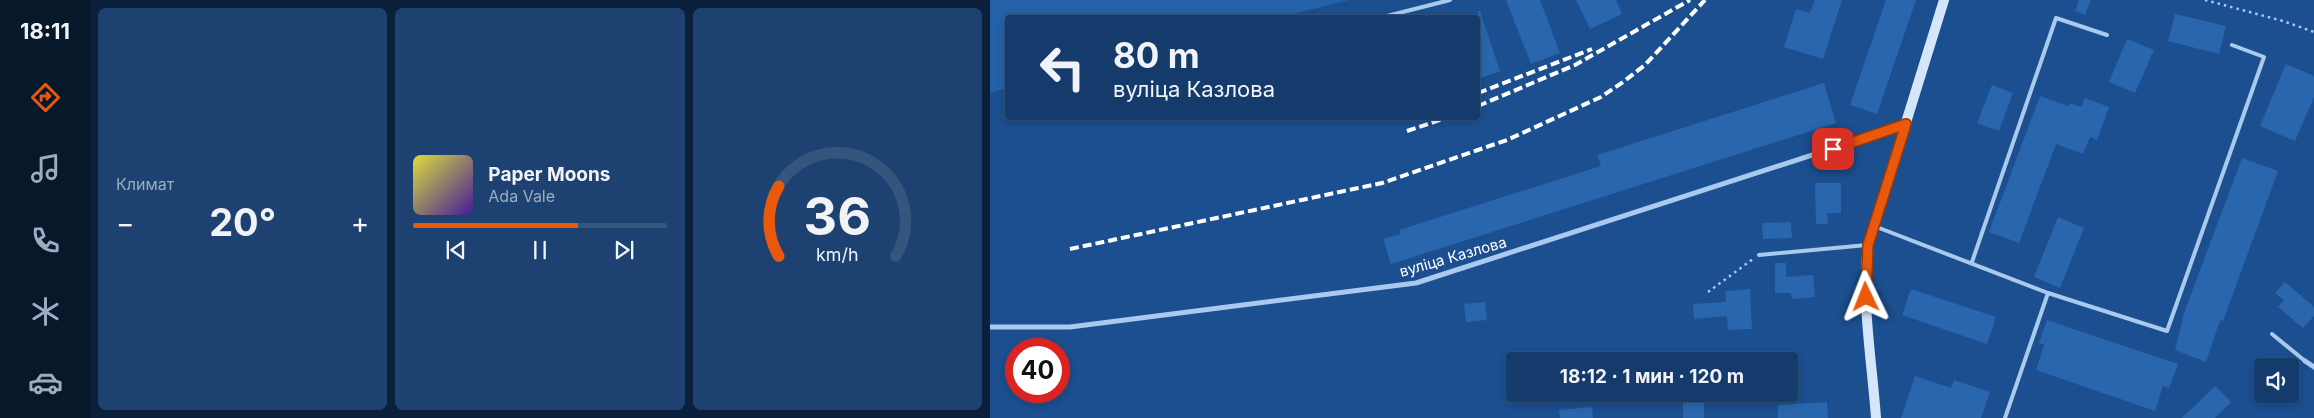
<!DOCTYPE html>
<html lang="ru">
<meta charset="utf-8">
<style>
:root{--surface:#143b6b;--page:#1d4271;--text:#f1f3f6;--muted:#9dadc1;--line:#33557e;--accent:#ea580c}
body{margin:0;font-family:Inter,sans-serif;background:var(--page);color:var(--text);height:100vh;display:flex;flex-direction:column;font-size:19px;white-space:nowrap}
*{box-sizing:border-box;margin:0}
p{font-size:16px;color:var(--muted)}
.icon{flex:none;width:28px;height:28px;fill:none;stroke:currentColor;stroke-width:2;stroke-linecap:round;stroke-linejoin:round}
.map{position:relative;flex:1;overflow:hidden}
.drawer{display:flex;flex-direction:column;gap:8px;padding:8px;background:#0b203b;width:900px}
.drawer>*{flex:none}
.hud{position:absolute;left:15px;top:15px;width:475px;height:105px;border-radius:5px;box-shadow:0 2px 8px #0003,0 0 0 1px var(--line);background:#143b6b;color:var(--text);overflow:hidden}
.controls{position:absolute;left:1264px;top:358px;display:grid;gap:10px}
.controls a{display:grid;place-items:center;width:45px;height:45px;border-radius:5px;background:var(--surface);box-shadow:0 2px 8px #0003,0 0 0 1px var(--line);font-size:25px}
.speed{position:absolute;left:15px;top:338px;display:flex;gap:10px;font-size:25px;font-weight:700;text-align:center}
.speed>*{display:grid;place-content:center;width:65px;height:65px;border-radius:50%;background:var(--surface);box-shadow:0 2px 8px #0003,0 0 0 1px var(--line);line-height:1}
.speed .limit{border:8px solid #d22;background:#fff;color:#111}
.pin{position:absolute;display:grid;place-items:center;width:42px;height:42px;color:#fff;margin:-21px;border-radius:10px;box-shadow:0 2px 8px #0006}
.me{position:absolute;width:55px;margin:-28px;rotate:358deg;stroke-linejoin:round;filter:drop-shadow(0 0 4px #0008)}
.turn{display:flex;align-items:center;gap:18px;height:105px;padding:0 25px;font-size:22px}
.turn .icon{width:65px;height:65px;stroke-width:2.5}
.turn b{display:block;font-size:35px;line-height:42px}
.big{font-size:38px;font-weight:700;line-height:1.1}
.drawer .widget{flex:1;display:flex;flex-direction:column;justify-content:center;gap:8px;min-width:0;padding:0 18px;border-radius:8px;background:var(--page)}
.drawer .dial{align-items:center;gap:0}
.dial svg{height:130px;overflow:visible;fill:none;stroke:var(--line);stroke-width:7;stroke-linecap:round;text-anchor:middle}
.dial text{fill:var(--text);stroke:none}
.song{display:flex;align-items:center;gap:15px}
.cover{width:60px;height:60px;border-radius:8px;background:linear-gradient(135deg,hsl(60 70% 55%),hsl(260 70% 35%))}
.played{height:5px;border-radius:2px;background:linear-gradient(90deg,var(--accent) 65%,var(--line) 65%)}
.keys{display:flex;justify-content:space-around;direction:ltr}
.heat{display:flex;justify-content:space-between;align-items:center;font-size:28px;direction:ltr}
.drawer .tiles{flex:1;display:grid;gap:8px;grid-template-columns:repeat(3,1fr)}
.trip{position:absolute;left:516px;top:352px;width:292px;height:50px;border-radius:5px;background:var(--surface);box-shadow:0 2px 8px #0003,0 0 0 1px var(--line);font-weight:700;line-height:50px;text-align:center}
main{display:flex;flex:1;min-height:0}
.tab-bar{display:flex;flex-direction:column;width:90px;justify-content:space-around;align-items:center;background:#08182b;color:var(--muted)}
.tab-bar .icon{width:35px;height:35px}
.tab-bar .current{color:var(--accent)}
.tab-bar b{font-size:22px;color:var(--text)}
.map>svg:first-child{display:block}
</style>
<main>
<nav class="tab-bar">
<b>18:11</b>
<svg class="icon current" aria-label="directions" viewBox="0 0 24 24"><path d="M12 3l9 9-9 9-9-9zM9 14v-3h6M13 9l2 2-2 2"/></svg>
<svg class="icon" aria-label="music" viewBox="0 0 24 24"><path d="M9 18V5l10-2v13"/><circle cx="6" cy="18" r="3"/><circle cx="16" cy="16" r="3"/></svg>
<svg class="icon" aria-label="phone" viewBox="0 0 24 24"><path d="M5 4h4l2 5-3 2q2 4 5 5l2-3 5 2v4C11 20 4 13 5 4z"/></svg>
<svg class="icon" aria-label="climate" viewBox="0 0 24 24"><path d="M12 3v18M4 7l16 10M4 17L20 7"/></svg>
<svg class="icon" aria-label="car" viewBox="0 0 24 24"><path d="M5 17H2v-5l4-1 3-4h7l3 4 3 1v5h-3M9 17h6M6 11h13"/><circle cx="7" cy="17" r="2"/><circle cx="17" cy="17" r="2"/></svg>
</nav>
<section class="drawer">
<div class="tiles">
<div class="widget"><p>Климат</p>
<div class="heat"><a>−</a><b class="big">20°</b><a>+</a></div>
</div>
<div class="widget">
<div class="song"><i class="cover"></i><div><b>Paper Moons</b><p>Ada Vale</p></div></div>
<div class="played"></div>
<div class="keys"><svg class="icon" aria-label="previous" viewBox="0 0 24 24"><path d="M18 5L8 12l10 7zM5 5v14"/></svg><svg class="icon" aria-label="pause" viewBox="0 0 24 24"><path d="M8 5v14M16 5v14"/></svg><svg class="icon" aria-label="next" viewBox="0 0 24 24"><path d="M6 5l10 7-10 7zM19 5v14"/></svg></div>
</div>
<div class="widget dial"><svg viewBox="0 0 100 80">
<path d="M14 69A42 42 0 1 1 86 69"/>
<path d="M14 69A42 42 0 0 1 14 26" stroke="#ea580c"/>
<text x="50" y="56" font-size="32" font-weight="700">36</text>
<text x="50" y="72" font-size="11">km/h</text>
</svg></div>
</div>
</section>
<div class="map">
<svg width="1324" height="418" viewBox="0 0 1324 418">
<rect width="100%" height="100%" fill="#1b4f8f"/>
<!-- green -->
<polygon fill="#2461a8" points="0,0 359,0 291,17 18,18 17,88 0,93"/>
<!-- building -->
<g fill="#2a66ad">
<polygon points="516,0 550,0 570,53 541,64"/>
<polygon points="586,0 626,0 632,14 600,29"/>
<polygon points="825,0 852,0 833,59 794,47 806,9 820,13"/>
<polygon points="896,0 926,0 887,114 860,105"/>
<polygon points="1089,0 1101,0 1095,15 1085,11"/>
<polygon points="488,11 490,11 510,71 488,79"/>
<polygon points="1185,14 1236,26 1229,54 1178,41"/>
<polygon points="1137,39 1164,50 1145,93 1119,82"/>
<polygon points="1296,64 1324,76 1324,97 1305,141 1270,126"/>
<polygon points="834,83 846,123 401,264 393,239 411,234 409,230 611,166 607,155"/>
<polygon points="1002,85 1023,93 1009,131 987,123"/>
<polygon points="1050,96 1078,106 1080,103 1091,107 1095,98 1119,107 1107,140 1100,137 1093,154 1066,144 1029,243 999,232"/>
<polygon points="1252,158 1288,171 1233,321 1230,320 1216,362 1185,350 1194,313"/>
<polygon points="825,183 851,183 851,213 837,213 838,224 826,224"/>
<polygon points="1068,217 1094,228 1070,288 1044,277"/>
<polygon points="801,222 802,238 773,239 772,223"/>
<polygon points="785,263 796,263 796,277 823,275 825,297 802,299 801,293 785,293"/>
<polygon points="1295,282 1324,307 1324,316 1313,328 1288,307 1294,300 1285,293"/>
<polygon points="760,289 762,329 738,330 737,316 704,319 703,304 736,302 735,291"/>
<polygon points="921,289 1006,317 997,344 912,315"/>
<polygon points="495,302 497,320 476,322 474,304"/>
<polygon points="1057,320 1188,364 1179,388 1173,386 1165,411 1046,370 1054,345 1049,343"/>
<polygon points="925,376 961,388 964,380 1000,392 991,418 911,418"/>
<polygon points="1225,386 1241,402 1225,418 1192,418"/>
<rect x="693" y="401" width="21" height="17"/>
<polygon points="837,402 838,418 788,418 788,405"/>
<polygon points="602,407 603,418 570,418 569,410"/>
</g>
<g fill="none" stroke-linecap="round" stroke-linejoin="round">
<!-- path -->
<g stroke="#a9c9ee" stroke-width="2.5" stroke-dasharray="2.5 4" stroke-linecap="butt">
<polyline points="1215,0 1293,21 1324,32"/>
<polyline points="718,292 763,259"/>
</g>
<!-- lane -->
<g stroke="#a9c9ee" stroke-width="4">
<polyline points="389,18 460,0"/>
<polyline points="884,226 1058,293 1177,331 1274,57 1242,45"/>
<polyline points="769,255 877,245"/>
<polyline points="982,262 1066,18 1117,35"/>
<polyline points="1282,334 1315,361"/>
<polyline points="1015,418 1058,293"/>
</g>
<!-- street -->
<g stroke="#a9c9ee" stroke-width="5">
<polyline points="0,327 80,327 426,283 915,125"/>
<polyline points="1315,361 1324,367"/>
</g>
<!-- secondary -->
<path stroke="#d6e6fa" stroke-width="10" d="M 886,418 C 882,361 871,302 878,245 L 954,0"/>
<!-- rail -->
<g stroke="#fff" stroke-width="4" stroke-dasharray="9 4" stroke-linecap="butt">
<polyline points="488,93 602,49"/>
<polyline points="488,106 585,65 700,0"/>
<polyline points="414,118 415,118"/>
<polyline points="417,131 456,118"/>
<polyline points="80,249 392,183 517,140 611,97 633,82 655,65 715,0"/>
</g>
</g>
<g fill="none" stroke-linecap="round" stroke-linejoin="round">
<defs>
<polyline id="route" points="843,149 916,124 878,245 876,297"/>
</defs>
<!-- route casing -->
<use href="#route" stroke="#983908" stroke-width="12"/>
<!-- route -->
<use href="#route" stroke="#ea580c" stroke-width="9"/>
</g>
<g text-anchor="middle" stroke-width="5" stroke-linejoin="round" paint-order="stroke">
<!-- street labels -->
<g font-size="15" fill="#fff" stroke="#1b4f8f">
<text transform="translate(463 257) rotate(-16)" y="5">вуліца Казлова</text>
</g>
</g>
</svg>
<div class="controls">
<a><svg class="icon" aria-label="sound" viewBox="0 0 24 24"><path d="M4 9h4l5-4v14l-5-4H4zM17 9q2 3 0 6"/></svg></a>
</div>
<div class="speed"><div class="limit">40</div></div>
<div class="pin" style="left:843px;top:149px;background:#d93025"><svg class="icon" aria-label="arrive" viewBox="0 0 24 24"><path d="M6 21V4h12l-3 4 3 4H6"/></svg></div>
<svg class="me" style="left:876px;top:297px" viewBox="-20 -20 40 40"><path d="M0-17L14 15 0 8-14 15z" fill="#ea580c" stroke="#fff" stroke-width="4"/></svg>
<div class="trip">18:12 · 1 мин · 120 m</div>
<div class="hud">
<div class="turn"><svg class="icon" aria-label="left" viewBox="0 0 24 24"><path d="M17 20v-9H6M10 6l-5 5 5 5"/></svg><div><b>80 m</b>вуліца Казлова</div></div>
</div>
</div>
</main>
